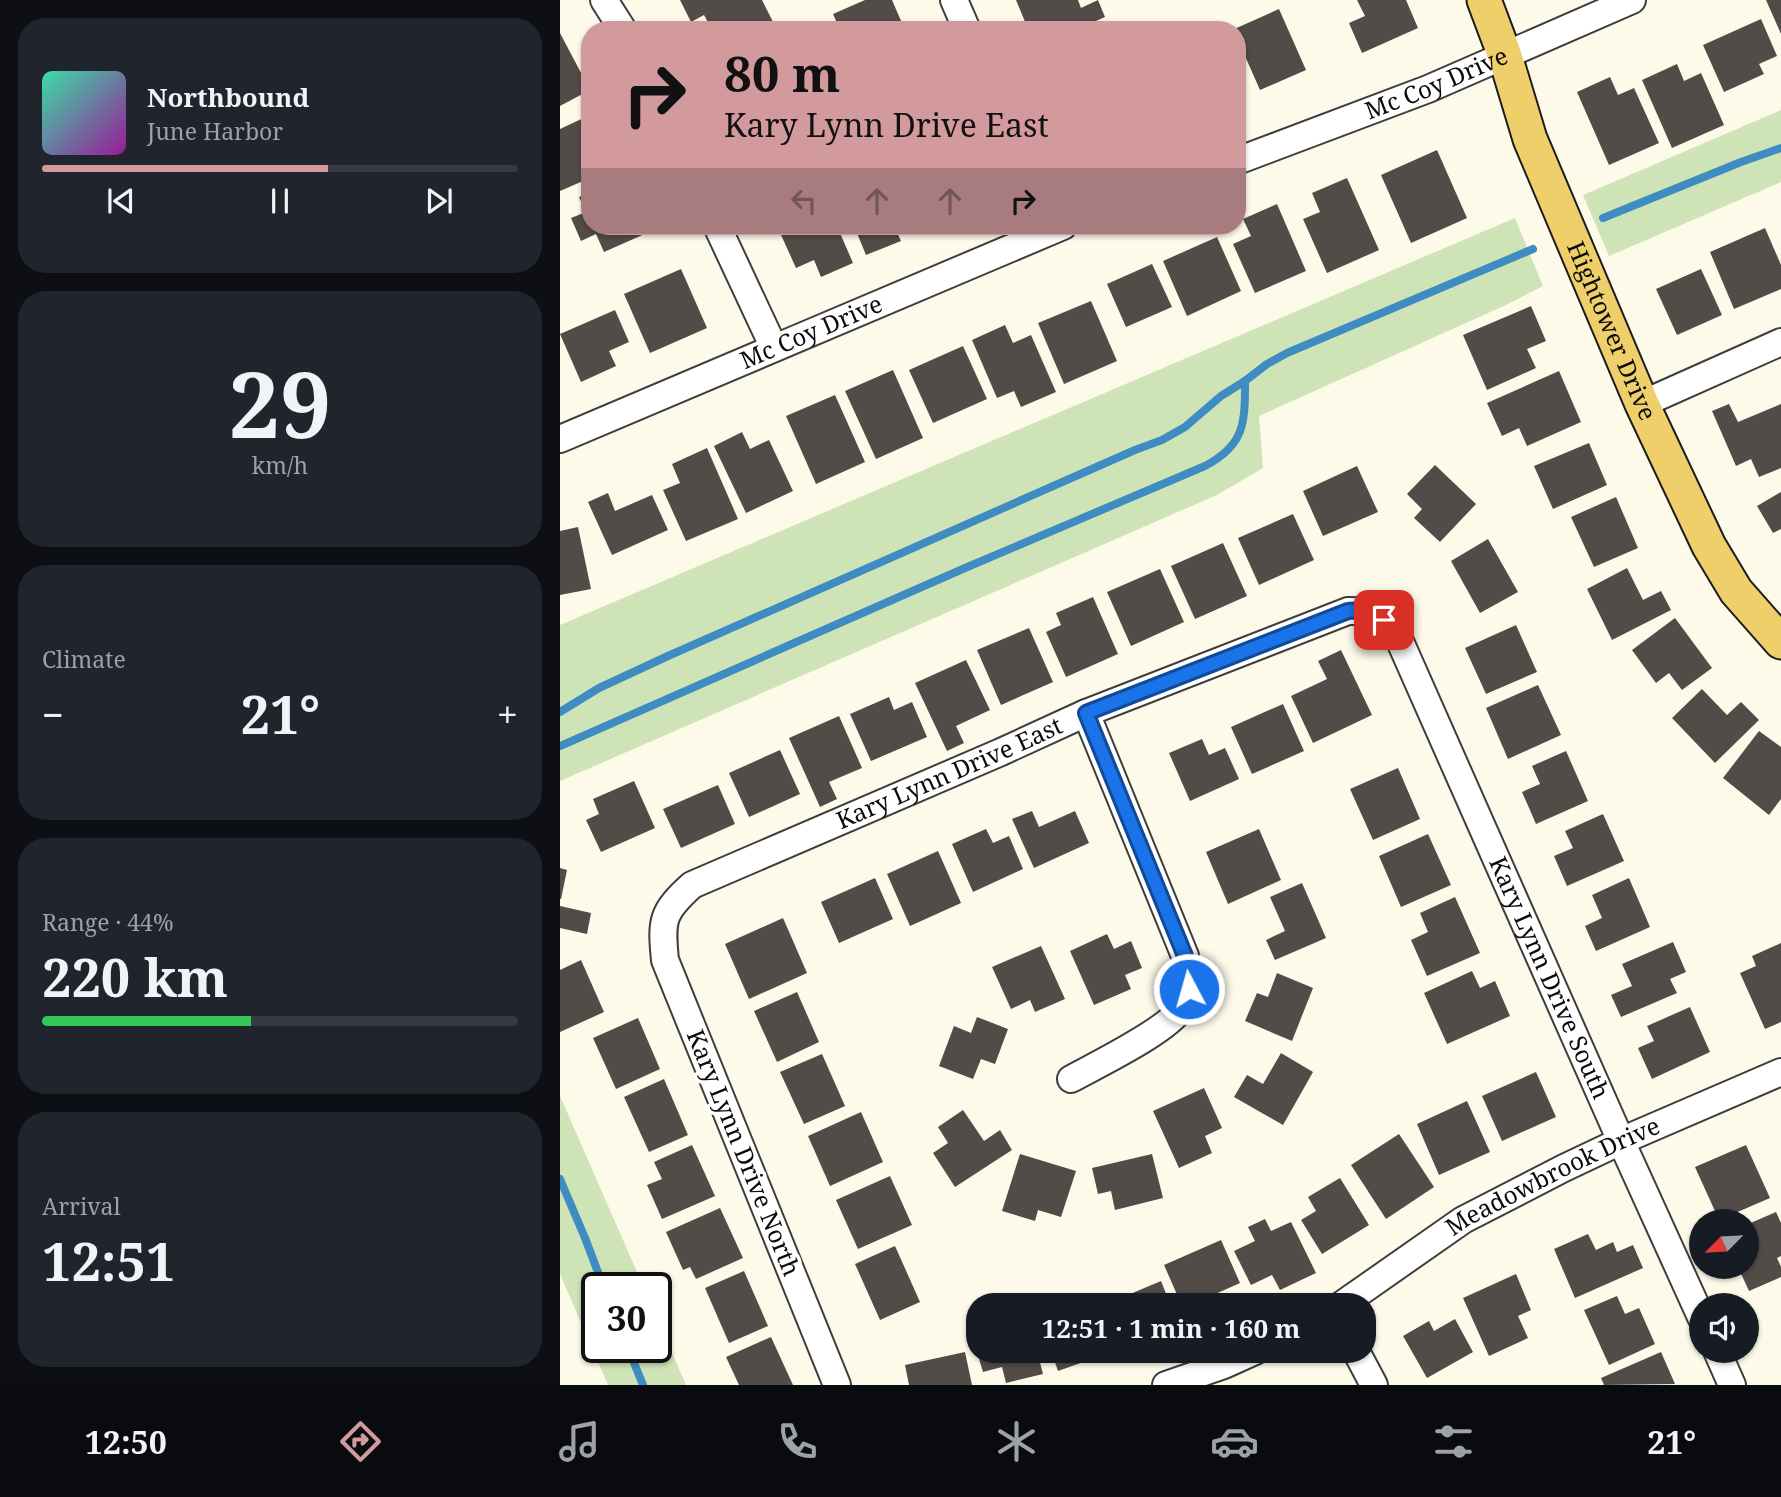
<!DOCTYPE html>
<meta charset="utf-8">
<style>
:root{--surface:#171b24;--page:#20242c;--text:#f1f3f6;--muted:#9ea1a6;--line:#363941;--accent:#d39a9e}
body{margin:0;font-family:"Noto Serif",serif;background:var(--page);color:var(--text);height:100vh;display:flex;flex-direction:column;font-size:26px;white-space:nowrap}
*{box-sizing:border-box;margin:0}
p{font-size:23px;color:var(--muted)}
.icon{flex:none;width:38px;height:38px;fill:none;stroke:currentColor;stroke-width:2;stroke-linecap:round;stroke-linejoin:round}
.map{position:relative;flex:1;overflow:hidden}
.side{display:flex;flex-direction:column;gap:18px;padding:18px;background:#0d0f14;width:560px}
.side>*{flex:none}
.hud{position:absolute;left:21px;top:21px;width:665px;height:214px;border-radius:28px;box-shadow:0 2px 5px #0004;background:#d39a9e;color:#111;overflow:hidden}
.needle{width:46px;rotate:246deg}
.tools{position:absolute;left:1129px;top:1209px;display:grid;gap:14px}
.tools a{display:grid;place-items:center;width:70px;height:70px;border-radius:50%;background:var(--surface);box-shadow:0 2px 5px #0004;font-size:35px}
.speed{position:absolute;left:21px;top:1272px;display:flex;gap:14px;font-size:35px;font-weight:700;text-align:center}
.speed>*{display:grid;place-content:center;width:91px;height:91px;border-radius:50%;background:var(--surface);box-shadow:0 2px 5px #0004;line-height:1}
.speed .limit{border:4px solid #111;border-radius:10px;background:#fff;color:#111}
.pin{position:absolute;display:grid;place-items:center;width:60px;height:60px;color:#fff;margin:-30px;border-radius:14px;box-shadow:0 4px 10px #0006}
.me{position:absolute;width:77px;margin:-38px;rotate:354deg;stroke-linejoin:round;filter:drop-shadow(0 0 5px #0008)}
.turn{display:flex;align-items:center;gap:24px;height:147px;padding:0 28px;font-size:32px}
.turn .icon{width:91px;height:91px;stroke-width:2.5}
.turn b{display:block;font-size:49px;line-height:60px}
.lanes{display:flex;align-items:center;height:66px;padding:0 28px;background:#0003;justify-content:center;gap:35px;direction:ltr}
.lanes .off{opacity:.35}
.big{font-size:52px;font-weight:700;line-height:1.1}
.side .tile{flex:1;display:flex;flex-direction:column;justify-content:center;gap:10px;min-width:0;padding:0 24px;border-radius:28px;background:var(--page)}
.side .dial{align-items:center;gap:0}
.dial b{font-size:91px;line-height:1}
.song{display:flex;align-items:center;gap:21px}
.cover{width:84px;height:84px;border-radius:10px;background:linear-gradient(135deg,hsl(160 70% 55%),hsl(300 70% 35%))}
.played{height:7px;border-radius:4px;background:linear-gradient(90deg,var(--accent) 60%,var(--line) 60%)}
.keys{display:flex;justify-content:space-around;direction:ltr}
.heat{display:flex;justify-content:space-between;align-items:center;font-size:38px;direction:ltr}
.charge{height:10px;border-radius:5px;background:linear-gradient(90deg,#34c759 44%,var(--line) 0)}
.trip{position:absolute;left:406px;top:1293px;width:410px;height:70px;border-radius:28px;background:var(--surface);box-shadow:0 2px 5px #0004;font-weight:700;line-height:70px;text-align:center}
.tabs{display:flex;height:112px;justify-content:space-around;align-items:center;background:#090b0e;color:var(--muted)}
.tabs .icon{width:49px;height:49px}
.tabs .active{color:var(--accent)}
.tabs b{font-size:32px;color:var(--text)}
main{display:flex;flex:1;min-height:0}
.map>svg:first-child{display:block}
</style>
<main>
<section class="side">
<div class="tile">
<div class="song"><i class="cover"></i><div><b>Northbound</b><p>June Harbor</p></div></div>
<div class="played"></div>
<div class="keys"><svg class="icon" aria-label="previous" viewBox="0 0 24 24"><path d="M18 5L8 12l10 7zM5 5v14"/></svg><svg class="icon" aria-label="pause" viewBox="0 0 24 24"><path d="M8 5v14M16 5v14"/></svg><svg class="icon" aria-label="next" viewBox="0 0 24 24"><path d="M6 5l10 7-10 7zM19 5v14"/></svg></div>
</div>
<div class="tile dial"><b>29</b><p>km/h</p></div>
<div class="tile"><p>Climate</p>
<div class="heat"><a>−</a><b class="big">21°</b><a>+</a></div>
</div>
<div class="tile"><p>Range · 44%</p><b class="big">220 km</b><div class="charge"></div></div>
<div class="tile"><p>Arrival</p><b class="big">12:51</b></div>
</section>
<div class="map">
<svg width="1221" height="1385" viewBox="0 0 1221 1385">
<rect width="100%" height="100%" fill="#fdfaea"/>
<!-- green -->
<g fill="#cee4b7">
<polygon points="1221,110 1221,182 1049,256 1023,195"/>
<polygon points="955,218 983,286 946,305 699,416 703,468 657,495 0,781 0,625"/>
<polygon points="0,1096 84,1288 37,1288 37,1348 96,1348 96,1316 126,1385 48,1385 0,1274"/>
</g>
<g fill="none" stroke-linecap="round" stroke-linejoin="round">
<!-- stream -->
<g stroke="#3f8cc2" stroke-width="8">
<polyline points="1043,218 1181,162 1221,148"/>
<polyline points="0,712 39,688 108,656 575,450 602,440 625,427 661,396 685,381 707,364 727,353 973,249"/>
<path d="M 0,746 L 405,568 L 645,466 C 685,445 685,423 685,381"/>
<polyline points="0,1179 25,1238 44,1288"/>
<polyline points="68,1348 83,1385"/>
</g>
</g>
<!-- building -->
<g fill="#524c48">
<polygon points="120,0 202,0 213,22 196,30 152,30 144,15 131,22"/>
<polygon points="305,0 332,0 345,30 280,30 273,14"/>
<polygon points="456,0 518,0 521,8 538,0 545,17 516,30 490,30 486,21 468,29"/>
<polygon points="797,0 846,0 858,28 802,53 789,23 805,16"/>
<polygon points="1206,0 1221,0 1221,34"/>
<polygon points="719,9 746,70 700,90 677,38 677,30 672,30"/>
<polygon points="1201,19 1217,56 1199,64 1204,74 1164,92 1143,45"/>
<polygon points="0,33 30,90 0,106"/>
<polygon points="1117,64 1124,81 1141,73 1164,125 1112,148 1082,80"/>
<polygon points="1050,77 1058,95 1074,88 1099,143 1049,165 1017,92"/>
<polygon points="30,115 30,178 0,191 0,129"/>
<polygon points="877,150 907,218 851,243 821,175"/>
<polygon points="787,178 819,250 767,273 743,219 760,212 752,193"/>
<polygon points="30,192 30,226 94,226 96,229 44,252 36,234 21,241 11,218 26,212 19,197"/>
<polygon points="717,204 746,271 695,293 673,244 691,236 683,219"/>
<polygon points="217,226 277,226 293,263 261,277 254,260 236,268"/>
<polygon points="294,226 334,226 341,241 306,255"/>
<polygon points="1205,228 1221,265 1221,289 1174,309 1150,252"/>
<polygon points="657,237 681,291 627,316 603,261"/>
<polygon points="592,264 612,307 566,327 547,284"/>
<polygon points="121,269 147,328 90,353 64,294"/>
<polygon points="1141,269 1162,315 1117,335 1096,289"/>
<polygon points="531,301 557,361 504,384 478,323"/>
<polygon points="971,306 986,341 967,349 976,368 927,390 903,335"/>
<polygon points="55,310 69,342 49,351 56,366 21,382 0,334"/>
<polygon points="445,325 453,343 471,335 496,392 461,407 454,391 437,398 412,340"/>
<polygon points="403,346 427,399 373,423 349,370"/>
<polygon points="333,370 363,438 316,459 285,391"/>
<polygon points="999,371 1021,422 967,446 959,428 942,436 927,403"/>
<polygon points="275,395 305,462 256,484 226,416"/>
<polygon points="1169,404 1178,422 1221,404 1221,468 1199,477 1191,459 1176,466 1152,411"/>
<polygon points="182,432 190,449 209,440 233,491 186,513 154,446"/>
<polygon points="1029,443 1047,485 993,509 974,466"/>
<polygon points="147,448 178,519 126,541 103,490 120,483 112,464"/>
<polygon points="875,465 916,504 880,542 854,518 862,509 847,494"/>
<polygon points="797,466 818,512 763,536 743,491"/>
<polygon points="1221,492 1221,529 1213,533 1197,506"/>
<polygon points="48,493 55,511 92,495 108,530 52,555 28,502"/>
<polygon points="1056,497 1078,548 1034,567 1011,517"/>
<polygon points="733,514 754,560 699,585 678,538"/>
<polygon points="18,527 31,589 0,595 0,531"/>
<polygon points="928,539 958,592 920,613 891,561"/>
<polygon points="663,543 687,596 635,619 611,566"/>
<polygon points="1067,568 1083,600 1101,591 1111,610 1052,640 1027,589"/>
<polygon points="600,569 624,622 571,646 547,592"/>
<polygon points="533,597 558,654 506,677 486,632 501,625 496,613"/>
<polygon points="1115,618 1152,668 1122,690 1109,673 1096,683 1072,650"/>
<polygon points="956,625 977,672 926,694 905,648"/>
<polygon points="469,628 493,682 441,705 417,650"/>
<polygon points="781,650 812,715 753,743 731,696 767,679 758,661"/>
<polygon points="406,660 430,710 396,726 404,743 387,751 355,683"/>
<polygon points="978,685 1001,735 948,759 926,708"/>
<polygon points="1142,689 1167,715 1181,702 1199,720 1155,763 1112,718"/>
<polygon points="329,697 334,710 352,702 367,737 311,761 290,714"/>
<polygon points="723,704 744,751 692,774 671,727"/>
<polygon points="279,716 302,768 269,782 277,799 260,807 229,738"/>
<polygon points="1199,731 1221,747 1221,799 1209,815 1163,778"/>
<polygon points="642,739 649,755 665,748 679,779 630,801 609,753"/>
<polygon points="220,750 240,794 189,817 169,773"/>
<polygon points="1006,751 1028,801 976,824 962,792 980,784 972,766"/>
<polygon points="838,768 860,819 813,840 790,789"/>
<polygon points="74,781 95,828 41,852 26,820 39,814 33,799"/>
<polygon points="158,785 175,824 121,848 103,809"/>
<polygon points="472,811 479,827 515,811 529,843 474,868 452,819"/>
<polygon points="1043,814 1064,861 1007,886 994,856 1013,848 1005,831"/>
<polygon points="426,829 433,843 449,836 463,869 413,892 392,844"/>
<polygon points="699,829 721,880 668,904 646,852"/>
<polygon points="868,834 891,885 841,907 819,856"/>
<polygon points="378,851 401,903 350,926 327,874"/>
<polygon points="0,868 7,870 1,899 0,899"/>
<polygon points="315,878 333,919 279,943 261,902"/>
<polygon points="1069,878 1090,927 1036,951 1025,926 1042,918 1032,895"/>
<polygon points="742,883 766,938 715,960 706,940 725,931 710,897"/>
<polygon points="895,897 920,953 867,976 851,940 868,932 860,913"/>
<polygon points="0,906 31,913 27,934 0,928"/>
<polygon points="223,918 247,973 189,999 165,944"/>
<polygon points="547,934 554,949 571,941 582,968 565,975 571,989 534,1005 510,951"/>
<polygon points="1113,942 1126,972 1110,979 1117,993 1061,1017 1051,995 1072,986 1062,964"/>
<polygon points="1221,943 1221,1022 1205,1029 1180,973 1196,966 1192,956"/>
<polygon points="481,946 505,999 475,1012 470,1000 451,1009 432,967"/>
<polygon points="21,960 44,1012 0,1032 0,970"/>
<polygon points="912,971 920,988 935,981 950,1016 887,1044 864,993"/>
<polygon points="717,973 753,988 732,1041 685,1021 697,993 708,997"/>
<polygon points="237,992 259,1042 217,1062 194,1011"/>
<polygon points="1130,1007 1150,1052 1092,1079 1078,1048 1094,1041 1087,1026"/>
<polygon points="417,1017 448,1029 435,1064 421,1059 413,1079 379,1066 394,1026 411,1033"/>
<polygon points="78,1018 100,1069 56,1089 33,1038"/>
<polygon points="721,1053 753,1072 723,1125 674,1097 687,1075 703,1084"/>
<polygon points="262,1054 285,1106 244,1124 220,1072"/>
<polygon points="976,1072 996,1117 942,1141 922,1096"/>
<polygon points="104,1079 128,1135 89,1152 64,1097"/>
<polygon points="644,1088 662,1128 645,1136 652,1153 619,1168 593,1111"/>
<polygon points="907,1101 930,1152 879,1175 857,1124"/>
<polygon points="403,1110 424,1141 440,1130 452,1150 395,1187 373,1153 388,1143 378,1127"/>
<polygon points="301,1112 323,1162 270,1186 248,1136"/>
<polygon points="839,1134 874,1187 826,1219 791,1165"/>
<polygon points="132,1145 155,1196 102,1219 87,1185 102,1179 94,1162"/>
<polygon points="1186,1145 1210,1198 1159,1220 1135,1167"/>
<polygon points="460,1154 516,1171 501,1217 478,1210 475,1221 442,1211"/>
<polygon points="592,1154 603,1198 555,1210 551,1191 538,1194 532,1168"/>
<polygon points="330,1176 352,1225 298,1249 276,1200"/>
<polygon points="780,1178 809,1225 762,1254 741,1220 756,1211 748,1197"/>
<polygon points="160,1208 183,1258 136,1279 130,1267 123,1270 106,1232"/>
<polygon points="1216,1212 1221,1223 1221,1256 1217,1258 1221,1267 1221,1277 1189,1291 1178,1267 1186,1267 1186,1225"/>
<polygon points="705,1219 711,1231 731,1222 756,1273 720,1290 712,1275 691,1285 674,1251 695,1241 688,1227"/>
<polygon points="1028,1234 1036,1250 1053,1242 1057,1252 1073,1245 1083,1268 1015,1298 994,1249"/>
<polygon points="661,1240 680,1283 642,1300 645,1306 622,1306 604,1265"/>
<polygon points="335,1246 360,1302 320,1320 295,1264"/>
<polygon points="184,1271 208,1326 169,1343 145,1288"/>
<polygon points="956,1274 971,1310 958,1316 968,1338 929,1356 903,1298"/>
<polygon points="601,1281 611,1306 544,1306 544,1305"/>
<polygon points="1057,1296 1065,1314 1079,1308 1095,1344 1049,1365 1024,1310"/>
<polygon points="895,1319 913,1352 867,1378 843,1336 869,1321 874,1331"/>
<polygon points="211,1337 233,1385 179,1385 166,1357"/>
<polygon points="418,1337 418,1351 477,1351 483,1374 446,1383 442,1367 423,1372 413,1339"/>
<polygon points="491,1351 548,1351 549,1353 498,1371"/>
<polygon points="405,1352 412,1385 349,1385 345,1365"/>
<polygon points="1101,1352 1115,1384 1044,1385 1041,1378"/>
</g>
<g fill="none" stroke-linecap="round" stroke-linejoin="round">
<defs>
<g id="minor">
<polyline points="44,0 63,30"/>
<polyline points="394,0 407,30"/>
<path id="s1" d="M 677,161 L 868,89 L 1072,0"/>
<polyline points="157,226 214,348"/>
<polyline points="1082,404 1221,342"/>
<path id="s2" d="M 0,439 L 503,226"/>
<path d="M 511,1079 C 536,1065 614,1028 624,1004 C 631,989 627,972 625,956 L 526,713"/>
<path id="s3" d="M 780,1306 L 903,1220 L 1004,1168 L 1061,1141 L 1221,1072"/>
<polyline points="796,1351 814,1385"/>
<polyline points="1157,1351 1172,1385"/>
<path id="s4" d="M 277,1385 L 105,960 C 101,920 102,912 132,885 L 441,752 L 526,713 L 788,611 C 816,610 823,618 839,639 L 1061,1141 L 1141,1317"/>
<polyline points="606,1385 664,1365 695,1351"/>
</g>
<g id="major">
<path id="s5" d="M 924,0 L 945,56 L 970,139 L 1082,404 L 1149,546 L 1176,591 L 1221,642"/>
</g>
</defs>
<!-- minor casing -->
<use href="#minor" stroke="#3e3e3e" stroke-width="30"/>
<!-- major casing -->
<use href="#major" stroke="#1c1c1c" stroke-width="37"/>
<!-- minor -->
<use href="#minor" stroke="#fff" stroke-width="26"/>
<!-- major -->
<use href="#major" stroke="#eecf69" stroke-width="33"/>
</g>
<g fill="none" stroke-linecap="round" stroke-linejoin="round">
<defs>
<polyline id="route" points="629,989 625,956 526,713 788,611 803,610 824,620"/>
</defs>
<!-- route casing -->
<use href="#route" stroke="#114b97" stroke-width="18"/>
<!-- route -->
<use href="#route" stroke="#1a73e8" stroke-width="12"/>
</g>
<g text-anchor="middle" stroke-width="7" stroke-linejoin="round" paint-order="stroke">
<!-- street labels -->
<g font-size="24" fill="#0b0b0b" stroke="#fff">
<text dy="8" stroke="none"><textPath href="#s1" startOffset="214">Mc Coy Drive</textPath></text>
<text dy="8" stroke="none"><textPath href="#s2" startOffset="273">Mc Coy Drive</textPath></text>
<text dy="8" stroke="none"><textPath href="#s5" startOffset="355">Hightower Drive</textPath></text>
<text dy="8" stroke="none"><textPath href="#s4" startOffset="824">Kary Lynn Drive East</textPath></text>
<text dy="8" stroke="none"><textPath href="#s4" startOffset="1687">Kary Lynn Drive South</textPath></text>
<text transform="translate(183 1153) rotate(68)" y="8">Kary Lynn Drive North</text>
<text dy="8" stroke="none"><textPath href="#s3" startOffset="250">Meadowbrook Drive</textPath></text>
</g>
</g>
</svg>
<div class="tools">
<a><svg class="needle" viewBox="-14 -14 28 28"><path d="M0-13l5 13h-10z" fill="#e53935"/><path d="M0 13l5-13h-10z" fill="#9ea1a6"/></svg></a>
<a><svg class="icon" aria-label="sound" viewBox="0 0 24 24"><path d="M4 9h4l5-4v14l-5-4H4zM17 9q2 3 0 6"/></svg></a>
</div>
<div class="speed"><div class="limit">30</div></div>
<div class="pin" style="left:824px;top:620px;background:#d93025"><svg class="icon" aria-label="arrive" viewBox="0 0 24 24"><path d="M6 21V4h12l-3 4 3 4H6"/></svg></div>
<svg class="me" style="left:629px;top:989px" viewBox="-20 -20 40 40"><circle r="17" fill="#1a73e8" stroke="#fff" stroke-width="3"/><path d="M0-11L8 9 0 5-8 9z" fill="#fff"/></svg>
<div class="trip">12:51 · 1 min · 160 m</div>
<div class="hud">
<div class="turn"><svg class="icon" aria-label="right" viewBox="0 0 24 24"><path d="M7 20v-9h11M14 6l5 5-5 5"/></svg><div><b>80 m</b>Kary Lynn Drive East</div></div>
<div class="lanes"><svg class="icon off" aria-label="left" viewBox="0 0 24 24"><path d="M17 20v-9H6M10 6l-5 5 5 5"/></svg><svg class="icon off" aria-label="ahead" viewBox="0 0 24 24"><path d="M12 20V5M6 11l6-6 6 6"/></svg><svg class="icon off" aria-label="ahead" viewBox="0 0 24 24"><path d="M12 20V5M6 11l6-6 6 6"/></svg><svg class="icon" aria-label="right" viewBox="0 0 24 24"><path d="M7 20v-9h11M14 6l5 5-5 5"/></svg></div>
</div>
</div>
</main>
<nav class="tabs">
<b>12:50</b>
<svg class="icon active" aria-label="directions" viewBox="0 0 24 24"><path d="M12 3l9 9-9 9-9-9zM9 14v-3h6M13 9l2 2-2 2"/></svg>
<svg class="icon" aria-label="music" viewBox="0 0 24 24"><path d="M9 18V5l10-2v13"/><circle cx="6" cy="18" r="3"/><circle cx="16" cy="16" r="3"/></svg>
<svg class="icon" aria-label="phone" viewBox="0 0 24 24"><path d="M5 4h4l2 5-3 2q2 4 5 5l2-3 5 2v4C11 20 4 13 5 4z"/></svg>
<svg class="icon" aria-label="climate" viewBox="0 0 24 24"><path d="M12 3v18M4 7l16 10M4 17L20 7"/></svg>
<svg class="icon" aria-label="car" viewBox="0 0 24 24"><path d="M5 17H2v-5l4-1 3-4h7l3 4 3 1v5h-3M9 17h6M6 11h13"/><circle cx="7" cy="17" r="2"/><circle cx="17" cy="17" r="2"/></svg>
<svg class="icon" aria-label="filters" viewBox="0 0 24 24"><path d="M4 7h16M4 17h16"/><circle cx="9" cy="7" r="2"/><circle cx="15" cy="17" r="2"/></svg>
<b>21°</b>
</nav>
